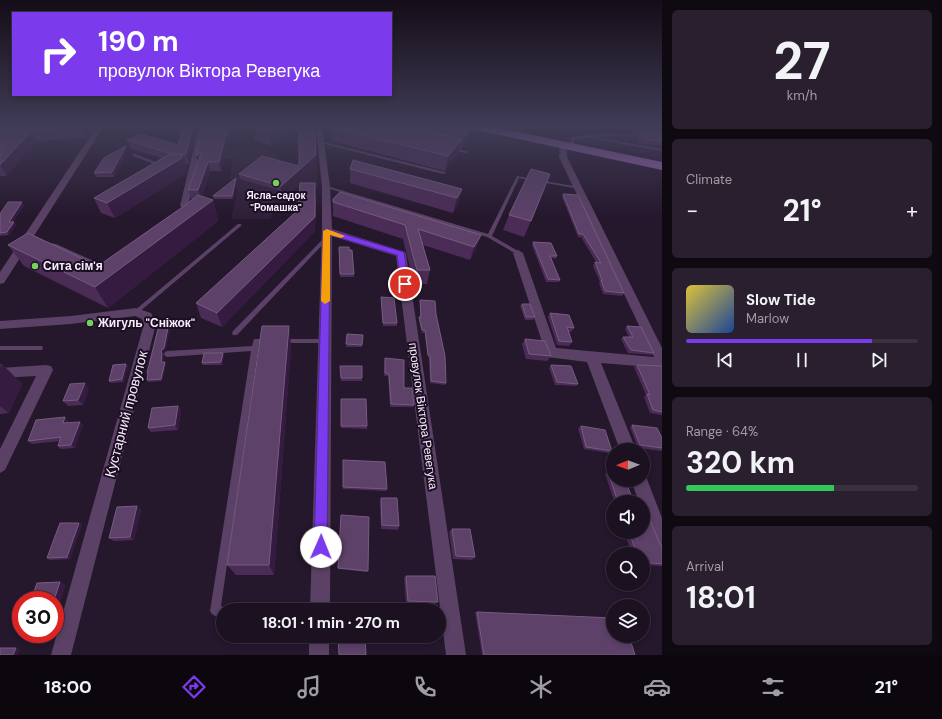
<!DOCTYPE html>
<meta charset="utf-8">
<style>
:root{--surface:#1c1121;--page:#291f2e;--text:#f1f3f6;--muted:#a09da5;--line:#3a313f;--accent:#7c3aed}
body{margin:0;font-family:"DM Sans",sans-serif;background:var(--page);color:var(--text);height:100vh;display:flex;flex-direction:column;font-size:15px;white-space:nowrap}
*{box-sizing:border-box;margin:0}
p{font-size:13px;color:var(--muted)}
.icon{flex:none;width:22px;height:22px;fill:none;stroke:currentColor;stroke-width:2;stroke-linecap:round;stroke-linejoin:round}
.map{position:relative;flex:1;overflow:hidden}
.side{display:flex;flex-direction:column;gap:10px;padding:10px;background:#0f0912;width:280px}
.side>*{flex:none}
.top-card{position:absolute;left:12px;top:12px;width:380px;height:84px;border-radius:0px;box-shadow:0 2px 6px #0003,0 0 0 1px var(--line);background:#7c3aed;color:#fff;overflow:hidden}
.needle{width:26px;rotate:269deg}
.buttons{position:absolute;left:606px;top:443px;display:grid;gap:8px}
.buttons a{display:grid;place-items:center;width:44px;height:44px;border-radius:50%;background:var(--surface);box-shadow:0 2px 6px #0003,0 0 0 1px var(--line);font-size:20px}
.speed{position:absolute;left:12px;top:591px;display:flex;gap:8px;font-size:20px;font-weight:700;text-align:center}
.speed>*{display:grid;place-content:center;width:52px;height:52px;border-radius:50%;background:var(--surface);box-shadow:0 2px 6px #0003,0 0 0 1px var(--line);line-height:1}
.speed .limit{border:6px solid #d22;background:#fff;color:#111}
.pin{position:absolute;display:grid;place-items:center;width:34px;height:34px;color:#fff;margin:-17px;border:2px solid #fff;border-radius:50%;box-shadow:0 1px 4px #0007}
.me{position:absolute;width:44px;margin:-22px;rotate:1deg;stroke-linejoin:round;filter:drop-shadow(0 0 3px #0008)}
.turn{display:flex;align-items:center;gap:14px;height:84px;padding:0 20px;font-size:18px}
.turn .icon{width:52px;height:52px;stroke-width:2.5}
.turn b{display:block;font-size:28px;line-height:34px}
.big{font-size:30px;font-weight:700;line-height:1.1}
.side .tile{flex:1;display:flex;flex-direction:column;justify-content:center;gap:6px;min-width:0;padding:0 14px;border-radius:6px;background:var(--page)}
.side .dial{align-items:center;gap:0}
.dial b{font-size:52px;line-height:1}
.song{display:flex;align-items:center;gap:12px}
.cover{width:48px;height:48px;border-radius:6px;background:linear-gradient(135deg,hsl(50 70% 55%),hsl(220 70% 35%))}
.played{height:4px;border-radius:2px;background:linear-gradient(90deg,var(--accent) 80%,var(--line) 80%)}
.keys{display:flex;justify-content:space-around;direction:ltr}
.heat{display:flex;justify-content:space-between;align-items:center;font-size:22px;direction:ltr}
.charge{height:6px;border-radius:3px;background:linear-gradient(90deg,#34c759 64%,var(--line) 0)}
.trip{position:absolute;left:216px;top:603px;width:230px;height:40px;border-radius:20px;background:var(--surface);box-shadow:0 2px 6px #0003,0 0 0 1px var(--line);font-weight:700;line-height:40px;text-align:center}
.dock{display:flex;height:64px;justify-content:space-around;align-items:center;background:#0b070d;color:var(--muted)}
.dock .icon{width:28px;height:28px}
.dock .selected{color:var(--accent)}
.dock b{font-size:18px;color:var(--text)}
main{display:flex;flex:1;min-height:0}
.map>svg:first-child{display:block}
</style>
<main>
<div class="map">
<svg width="662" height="655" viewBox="0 0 662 655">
<rect width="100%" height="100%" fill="#25172c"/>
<!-- built -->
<g fill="#301e38">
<polygon points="591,126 662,126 662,158 564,139 571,136 594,133"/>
<polygon points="247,148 273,151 285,165 317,164 318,188 298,188 287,194 275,194 271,219 231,219 238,189 230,178 233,159 198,160 201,149"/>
</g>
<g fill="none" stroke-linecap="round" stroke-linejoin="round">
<!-- lane -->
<g fill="#5a4165" fill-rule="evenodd">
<polygon points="269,126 273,126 256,139 254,139 254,137"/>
<path d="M 606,134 L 662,135 L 662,137 C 633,135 604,135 575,139 L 573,147 L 571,148 L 569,147 L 572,137 Z"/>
<polygon points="593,137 662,149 662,151 594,139 593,139"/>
<polygon points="320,141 445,172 446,173 443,174 320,143"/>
<polygon points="451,148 466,151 468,152 466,153 452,150 450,149"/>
<polygon points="133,154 135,154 163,165 160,166 133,156"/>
<polygon points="517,176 579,187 581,188 579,189 519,178 492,236 520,252 521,253 518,255 487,237 324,187 327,186 488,234"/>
<polygon points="238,224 240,224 242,225 138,313 134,313 133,312 134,311"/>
<polygon points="324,238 326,238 328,239 237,335 233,335 232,333 233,331"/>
<polygon points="45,242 56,244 107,267 108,268 105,270 103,269 53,246 43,245 43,244"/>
<polygon points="254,339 269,339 270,341 269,343 259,343 221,606 226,608 227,610 223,610 223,616 215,616 212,614 210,611 251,351 167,357 165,356 164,354 165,352 167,351 252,346"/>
<polygon points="282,339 327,339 328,341 327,343 282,343 281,341"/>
<polygon points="0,346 42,346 43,348 42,350 0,350"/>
</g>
<!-- street -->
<g fill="#5a4165" fill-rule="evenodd">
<polygon points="97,126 104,126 4,283 0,284 0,272"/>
<polygon points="199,126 206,126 188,206 184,209 180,206"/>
<polygon points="316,126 322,126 330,187 332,229 405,252 406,254 466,655 446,655 396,256 332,236 330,610 310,610 322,226 322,187"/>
<polygon points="560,143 563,143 567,145 567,157 662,348 662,368 601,363 636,450 620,450 587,362 547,357 513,253 518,250 523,253 556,348 654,357 559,157"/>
<polygon points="136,308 151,313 156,324 71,655 51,655 144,324 142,319 135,316 71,324 0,329 0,321 71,316"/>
<polygon points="46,365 51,366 53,370 5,470 0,473 0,449 36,376 0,378 0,368"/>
<polygon points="643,474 645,474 662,518 662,549 656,546 643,512 643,502 639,502 631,480 643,480"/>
<rect x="309" y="636" width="20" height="19"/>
</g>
<!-- primary -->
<polygon fill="#9763ae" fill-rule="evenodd" points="467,126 490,126 662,162 662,170 472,129"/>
</g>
<!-- wall -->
<g fill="#4b2c57">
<polygon points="3,126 95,126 87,138 36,141 7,176 0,176 0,129"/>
<polygon points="181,126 197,126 189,164 186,164 187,169 186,173 115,218 101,213 94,198 162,158 131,149 127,140 178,145 182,130"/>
<polygon points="203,126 232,126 221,171 210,171 202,196 213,200 218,221 108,308 24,266 8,245 98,266 184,206 193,199 191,199 188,190 198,162"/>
<polygon points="259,126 298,126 271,146 258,142 256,129"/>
<polygon points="333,126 465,126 467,141 461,149 460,148 458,153 445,171 332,141 332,128"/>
<polygon points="629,126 662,126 662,134 641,133 662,134 662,145 640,144 636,137 639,133 634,133"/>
<polygon points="127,150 114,177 96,177 94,173"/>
<polygon points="317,160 281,191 240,179 239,174 299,166"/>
<polygon points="350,169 462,189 458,204 453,213 350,183"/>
<polygon points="237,181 233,199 214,199 213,196"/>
<polygon points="563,194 624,293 622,296 603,294 599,283 600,282 593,266 595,262 596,262 581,237 578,237 562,197"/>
<polygon points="316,197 315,231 222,327 201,318 196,303"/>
<polygon points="333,199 481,235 476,249 470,260 423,245 430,270 427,284 414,284 403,239 333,216"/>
<polygon points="24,205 13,222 16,225 9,235 0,236 0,214"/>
<polygon points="509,215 531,221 524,237 503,230"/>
<polygon points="533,242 557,256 556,259 551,258 560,280 559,282 546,282 532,245"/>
<polygon points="339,247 349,250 354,274 354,277 340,277"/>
<polygon points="381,297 397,323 397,326 383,326 381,300"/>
<polygon points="420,300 436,314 446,383 445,385 430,383 429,358 428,358 425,333 422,333 419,320 419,317 420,317"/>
<polygon points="522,304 535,317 533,320 525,320 520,306"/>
<polygon points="550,313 574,328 571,332 568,332 572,342 569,346 557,345 548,317"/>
<polygon points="289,326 291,347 274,575 236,575 227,565"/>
<polygon points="627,326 654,353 652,355 628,353 621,339 623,337 629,337 625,329"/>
<polygon points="170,331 165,350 163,353 164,357 163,362 166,364 162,381 148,382 147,380 148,375 147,373"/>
<polygon points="347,334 363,335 362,347 346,347"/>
<polygon points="525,339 551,356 547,361 526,359 522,344"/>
<polygon points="224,355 222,365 203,365 202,363"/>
<polygon points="385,358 414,405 413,407 390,407 388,376 384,376"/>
<polygon points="0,364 2,364 22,384 9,413 0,414"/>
<polygon points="126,364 128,366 124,382 110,383 109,381"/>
<polygon points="551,365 578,384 576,386 555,385 549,368"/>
<polygon points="637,365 662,366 662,415 650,413 644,397 646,395 634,367"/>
<polygon points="340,366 362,378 362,381 341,381"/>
<polygon points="89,388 83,405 68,406 63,401"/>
<polygon points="341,399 367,426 367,429 341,428"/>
<polygon points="178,406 181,411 178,430 151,432 148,428"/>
<polygon points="69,421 68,423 83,425 75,448 61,449 58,446 60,441 32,444 28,441"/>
<polygon points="632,425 662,438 662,451 638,448 630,427"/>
<polygon points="581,426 612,451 609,453 584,449 578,428"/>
<polygon points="343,460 387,489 386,491 343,489"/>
<polygon points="608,472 633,500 629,502 614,500 605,474"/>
<polygon points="381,498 399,526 398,530 381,529 380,502"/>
<polygon points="137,506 141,510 134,540 114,541 109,538"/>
<polygon points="341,515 368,571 367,572 338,569"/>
<polygon points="79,523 82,524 70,559 50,560 47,558"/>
<polygon points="452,529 475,557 472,560 453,559 449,532"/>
<polygon points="631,532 643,532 662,546 662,566 643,565 643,554 632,554 627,540 631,538 633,538"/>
<polygon points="406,576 438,602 435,604 406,603 404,578"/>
<polygon points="475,612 477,612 635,655 482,655"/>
</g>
<!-- shaded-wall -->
<g fill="#341b3f">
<polygon points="84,126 95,126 87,138 82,128"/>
<polygon points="193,126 197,126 189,164 186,154"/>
<polygon points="228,126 232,126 221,171 219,162"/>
<polygon points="278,126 298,126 271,146 269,132"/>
<polygon points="470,128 467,141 461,149 465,135"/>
<polygon points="31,131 36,141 7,176 0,165"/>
<polygon points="462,139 458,153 445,171 448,156"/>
<polygon points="126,146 127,150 114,177 112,172"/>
<polygon points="201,153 199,165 196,156"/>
<polygon points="183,154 187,169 186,173 115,218 107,203"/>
<polygon points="316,155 317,160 281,191 281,186"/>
<polygon points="208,162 210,171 201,199 198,190"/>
<polygon points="236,178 237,181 233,199 232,196"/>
<polygon points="315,183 315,231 222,327 217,313 315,217"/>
<polygon points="462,189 458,204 453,213 457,198"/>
<polygon points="213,200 218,221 108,308 95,287"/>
<polygon points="22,202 24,205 11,225 9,222"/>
<polygon points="14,222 16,225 9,235 7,232"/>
<polygon points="481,235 476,249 470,260 474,247"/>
<polygon points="289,326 291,347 274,575 269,565"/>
<polygon points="168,328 170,331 165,350 163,353 164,357 162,364 161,362 161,351"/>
<polygon points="223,353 224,355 222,365 221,362"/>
<polygon points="165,362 166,364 162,381 161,379"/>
<polygon points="2,364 22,384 9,413 0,406 0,368"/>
<polygon points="126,364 128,366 124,382 122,379"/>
<polygon points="85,383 89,388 83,405 78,400"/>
<polygon points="178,406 181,411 178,430 175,425"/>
<polygon points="65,417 69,421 67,426 63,423"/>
<polygon points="80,422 83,425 75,448 71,445"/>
<polygon points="137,506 141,510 134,540 130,537"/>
<polygon points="79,523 82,524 70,559 67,557"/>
<polygon points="60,582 66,585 55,618 55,600 54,600"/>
<polygon points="16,648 20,649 18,655 13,655"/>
</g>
<!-- building -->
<g fill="#5d4169" stroke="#765c80">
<polygon points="3,126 84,126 82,128 31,131 0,165 0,150 4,147 0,147 0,129"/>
<polygon points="183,126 193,126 186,154 176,155 127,140 140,134 178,145"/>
<polygon points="203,126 228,126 219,162 208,162 198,190 188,190 201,153 196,156"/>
<polygon points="259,126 278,126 269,132 256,129"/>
<polygon points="333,126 411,126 462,139 448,156 332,128"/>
<polygon points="430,126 465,126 470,128 465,135"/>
<polygon points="634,126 662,126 662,129 636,129"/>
<polygon points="299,131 315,131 316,155 281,186 239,174 262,156 299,166"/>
<polygon points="639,133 662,134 662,141 643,139"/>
<polygon points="126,146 112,172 94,173 104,158"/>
<polygon points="183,154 182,158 107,203 94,198 168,155"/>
<polygon points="353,160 462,189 457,198 350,169"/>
<polygon points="531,169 550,174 531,221 509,215"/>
<polygon points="236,178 232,196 213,196"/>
<polygon points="300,183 315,183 315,217 217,313 196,303 298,210"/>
<polygon points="340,192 481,235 474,247 418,229 430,270 417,270 405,225 333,202 333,199"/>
<polygon points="563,194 578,195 624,293 605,291 601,280 602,280 595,262 601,263 583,234 579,234"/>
<polygon points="198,195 213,200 95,287 8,245 28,233 98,266 184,206"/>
<polygon points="8,202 22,202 9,222 14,222 7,232 0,233 0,214"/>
<polygon points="533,242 551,243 557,256 550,256 560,280 548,279"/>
<polygon points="339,247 349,247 349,250 352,250 354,274 340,274"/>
<polygon points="381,297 394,298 397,323 383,323"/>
<polygon points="420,300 435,301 436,314 445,356 446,383 431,381 430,355 428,355 425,330 422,330 419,317 421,317"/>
<polygon points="522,304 530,304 535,317 526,317"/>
<polygon points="550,313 569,315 574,328 567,327 572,342 559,341"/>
<polygon points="262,326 289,326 269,565 227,565"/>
<polygon points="627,326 641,327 654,353 631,350 623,337 633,337"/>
<polygon points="168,328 164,348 161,351 162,354 161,362 165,362 161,379 147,380 148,373 147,373 158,329"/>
<polygon points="347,334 363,335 362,345 346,344"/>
<polygon points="525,339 545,341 551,356 529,354"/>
<polygon points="204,353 223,353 221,362 202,363"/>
<polygon points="385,358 404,360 404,388 412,388 414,405 391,404 389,374 385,373"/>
<polygon points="126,364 122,379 109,381 113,365"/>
<polygon points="551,365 571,366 578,384 557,382"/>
<polygon points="637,365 662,366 662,412 653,410 647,394 650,395"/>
<polygon points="340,366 362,366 362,378 341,378"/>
<polygon points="85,383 78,400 63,401 70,384"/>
<polygon points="341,399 366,399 367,426 341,426"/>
<polygon points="178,406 175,425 148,428 152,408"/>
<polygon points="65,417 63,423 80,422 71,445 58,446 61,437 28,441 36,420"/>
<polygon points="632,425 657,428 662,438 662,448 640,445"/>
<polygon points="581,426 605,430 612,451 586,447"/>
<polygon points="343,460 385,462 387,489 343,487"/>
<polygon points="608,472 613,472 613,480 625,480 633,500 617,499"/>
<polygon points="381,498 397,498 399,526 382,525"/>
<polygon points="137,506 130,537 109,538 117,507"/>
<polygon points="341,515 369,517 368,571 338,568"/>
<polygon points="643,519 650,520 660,544 662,546 662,564 643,562 643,554 637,554 631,538 638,539 636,532 643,532"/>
<polygon points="60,523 79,523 67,557 47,558"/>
<polygon points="452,529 470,529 475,557 456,556"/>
<polygon points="406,576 435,576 438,602 408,601"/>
<polygon points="60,582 54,600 31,600 37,583"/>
<rect x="338" y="603" width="26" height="7"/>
<polygon points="477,612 613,618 613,636 629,636 635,655 484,655"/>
<polygon points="338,636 365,636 366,655 339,655"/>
<polygon points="0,648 16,648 13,655 0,655"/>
</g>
<!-- sky -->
<linearGradient id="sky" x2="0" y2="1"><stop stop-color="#140d18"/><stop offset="0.58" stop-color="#403c56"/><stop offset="1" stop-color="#403c56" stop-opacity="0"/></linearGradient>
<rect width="662" height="218" fill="url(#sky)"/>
<!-- route -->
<polygon fill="#7c3aed" stroke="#51269a" points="327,229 404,252 409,284 405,287 401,284 397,255 330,235 327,547 326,551 321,553 316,551 314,547 323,231"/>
<!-- slow -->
<polygon fill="#f59e0b" points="327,229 345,236 341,238 330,235 330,301 325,304 321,301 323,231"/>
<!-- markers -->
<g fill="#74d25c" stroke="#1c0e22" stroke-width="1.5">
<circle cx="276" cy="183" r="4"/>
<circle cx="35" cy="266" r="4"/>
<circle cx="90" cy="323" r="4"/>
</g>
<g text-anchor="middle" stroke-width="4" stroke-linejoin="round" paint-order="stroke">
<!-- far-poi labels -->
<g font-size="10" font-weight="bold" fill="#f7edfc" stroke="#1c0e22">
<text x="276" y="199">Ясла-садок<tspan x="276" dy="12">"Ромашка"</tspan></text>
</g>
<!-- poi labels -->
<g font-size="12" font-weight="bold" fill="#f7edfc" stroke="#1c0e22" text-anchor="start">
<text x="43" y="270">Сита сім'я</text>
<text x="98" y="327">Жигуль "Сніжок"</text>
</g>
<!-- street labels -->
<g font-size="12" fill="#f7edfc" stroke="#1c0e22">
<text transform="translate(423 416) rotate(82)" y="4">провулок Віктора Ревегука</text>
</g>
<!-- near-street labels -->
<g font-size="14" fill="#f7edfc" stroke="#1c0e22">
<text transform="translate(126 414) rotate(-75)" y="5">Кустарний провулок</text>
</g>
</g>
</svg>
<div class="buttons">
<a><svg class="needle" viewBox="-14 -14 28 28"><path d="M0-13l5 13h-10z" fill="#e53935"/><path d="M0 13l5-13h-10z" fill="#a09da5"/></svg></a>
<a><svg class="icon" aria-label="sound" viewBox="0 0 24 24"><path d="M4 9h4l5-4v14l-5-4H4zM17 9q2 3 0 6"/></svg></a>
<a><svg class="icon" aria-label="search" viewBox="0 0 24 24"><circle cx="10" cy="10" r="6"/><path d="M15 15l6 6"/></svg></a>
<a><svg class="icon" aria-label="layers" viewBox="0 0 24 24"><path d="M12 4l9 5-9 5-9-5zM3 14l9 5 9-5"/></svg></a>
</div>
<div class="speed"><div class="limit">30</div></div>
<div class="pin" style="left:405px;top:284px;background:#d93025"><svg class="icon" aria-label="arrive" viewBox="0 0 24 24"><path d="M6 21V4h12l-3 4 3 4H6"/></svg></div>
<svg class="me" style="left:321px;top:547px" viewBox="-20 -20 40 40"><circle r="19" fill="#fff"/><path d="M0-13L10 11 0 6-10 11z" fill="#7c3aed"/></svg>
<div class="trip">18:01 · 1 min · 270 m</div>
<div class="top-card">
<div class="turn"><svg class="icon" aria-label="right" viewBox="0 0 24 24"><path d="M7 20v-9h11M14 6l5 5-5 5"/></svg><div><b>190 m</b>провулок Віктора Ревегука</div></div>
</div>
</div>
<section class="side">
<div class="tile dial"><b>27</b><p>km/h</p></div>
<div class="tile"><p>Climate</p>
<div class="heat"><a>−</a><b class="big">21°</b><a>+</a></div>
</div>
<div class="tile">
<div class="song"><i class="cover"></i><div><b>Slow Tide</b><p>Marlow</p></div></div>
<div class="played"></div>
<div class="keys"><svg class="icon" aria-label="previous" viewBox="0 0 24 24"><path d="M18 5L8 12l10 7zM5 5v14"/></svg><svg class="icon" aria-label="pause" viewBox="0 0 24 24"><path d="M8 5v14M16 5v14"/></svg><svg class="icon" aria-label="next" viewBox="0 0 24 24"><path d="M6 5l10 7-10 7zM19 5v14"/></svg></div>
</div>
<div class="tile"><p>Range · 64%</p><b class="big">320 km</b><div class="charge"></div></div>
<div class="tile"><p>Arrival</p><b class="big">18:01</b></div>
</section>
</main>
<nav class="dock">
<b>18:00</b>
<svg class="icon selected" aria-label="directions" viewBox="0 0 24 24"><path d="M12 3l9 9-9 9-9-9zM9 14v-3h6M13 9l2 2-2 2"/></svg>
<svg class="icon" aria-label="music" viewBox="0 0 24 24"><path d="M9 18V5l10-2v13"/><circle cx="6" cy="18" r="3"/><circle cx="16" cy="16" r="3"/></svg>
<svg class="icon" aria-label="phone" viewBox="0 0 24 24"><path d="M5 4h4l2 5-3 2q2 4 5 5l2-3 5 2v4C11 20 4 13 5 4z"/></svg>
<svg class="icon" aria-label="climate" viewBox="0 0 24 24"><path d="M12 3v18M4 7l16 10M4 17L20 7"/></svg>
<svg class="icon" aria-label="car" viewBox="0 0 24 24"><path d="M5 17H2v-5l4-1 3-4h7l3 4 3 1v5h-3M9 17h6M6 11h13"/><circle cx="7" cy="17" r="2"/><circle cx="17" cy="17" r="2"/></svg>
<svg class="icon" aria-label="filters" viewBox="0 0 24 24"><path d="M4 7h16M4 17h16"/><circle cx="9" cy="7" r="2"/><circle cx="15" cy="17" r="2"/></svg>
<b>21°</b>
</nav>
